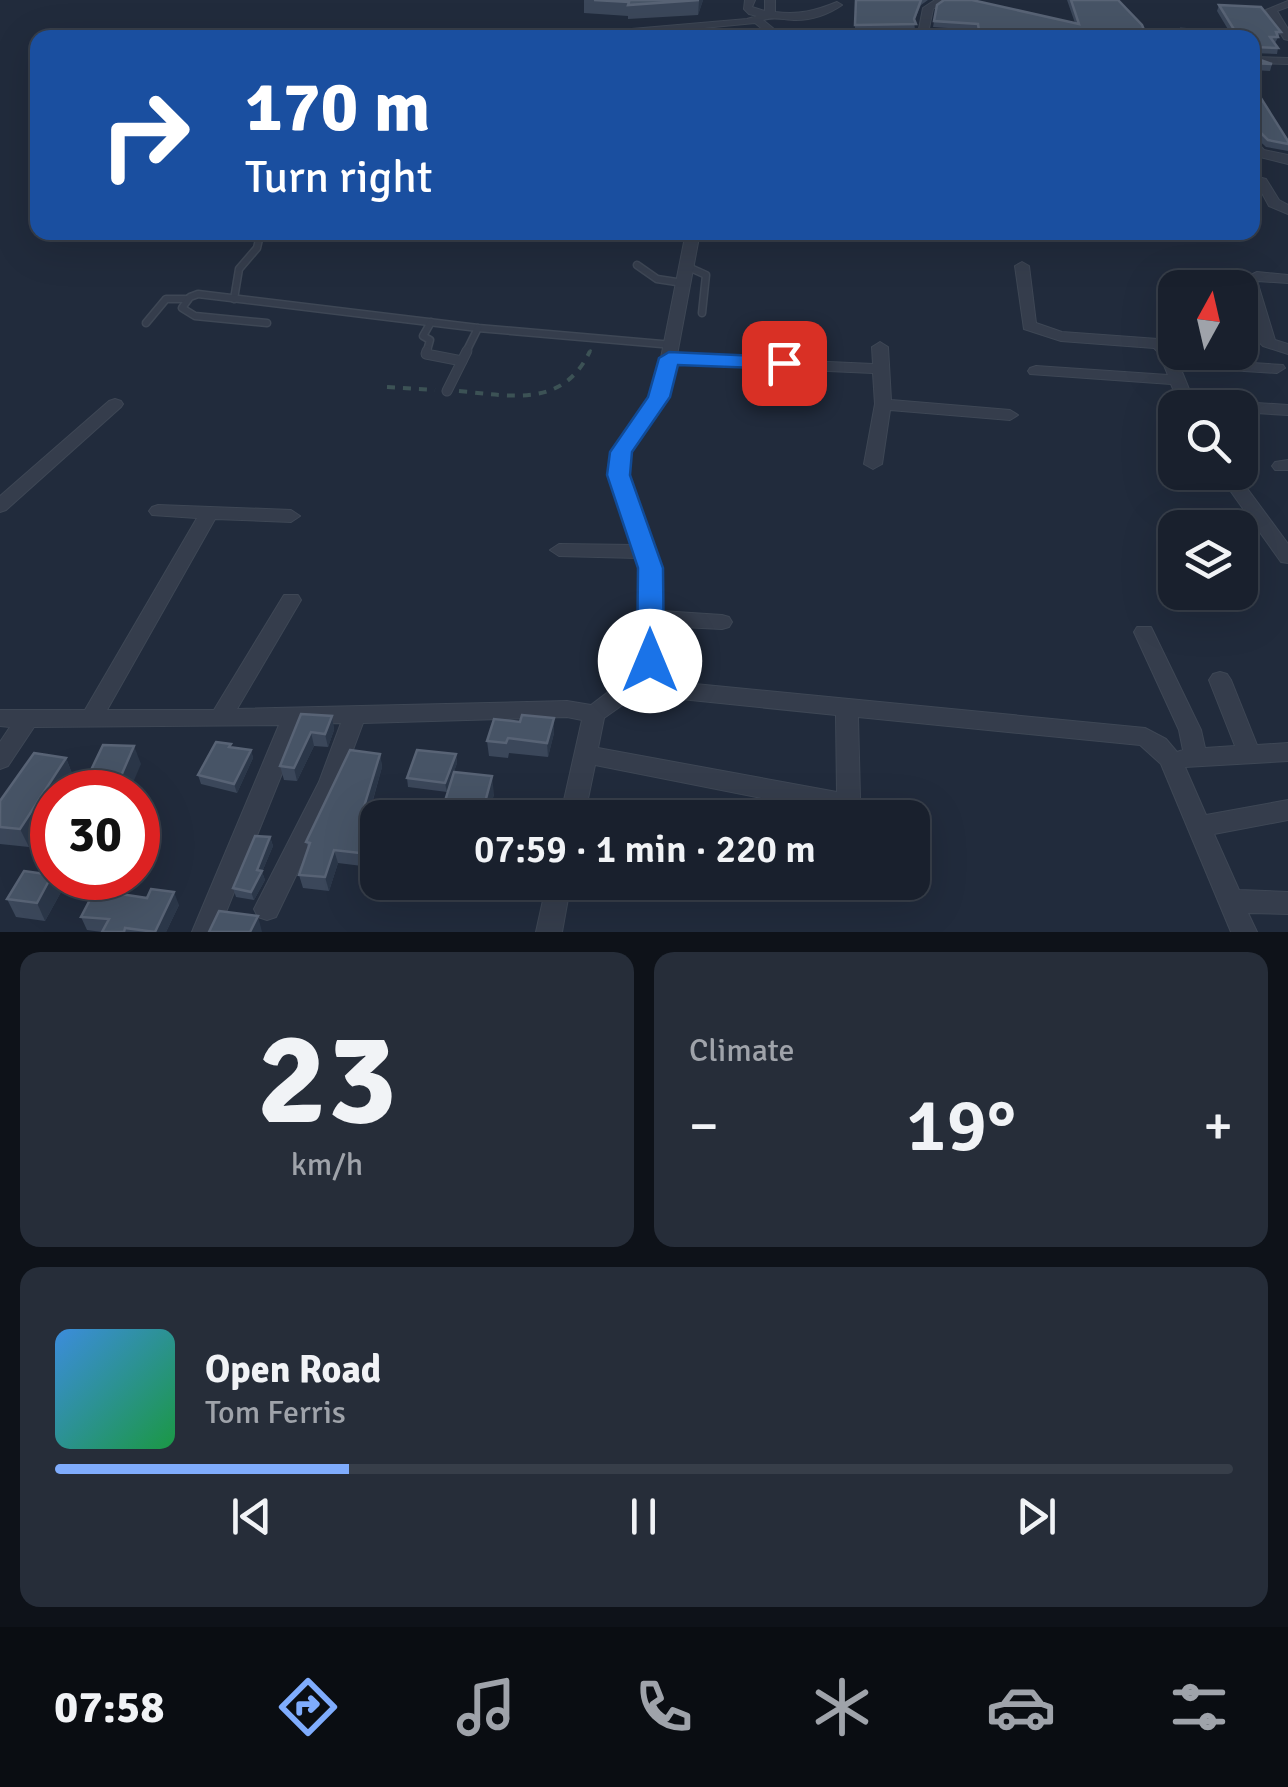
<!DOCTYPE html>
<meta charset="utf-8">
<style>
:root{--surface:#19202d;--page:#262d39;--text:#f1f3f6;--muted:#9fa3aa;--line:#373e49;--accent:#7facfd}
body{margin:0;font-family:Signika,sans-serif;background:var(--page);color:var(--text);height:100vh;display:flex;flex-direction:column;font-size:38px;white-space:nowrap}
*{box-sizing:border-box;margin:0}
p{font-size:32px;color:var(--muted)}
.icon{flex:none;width:55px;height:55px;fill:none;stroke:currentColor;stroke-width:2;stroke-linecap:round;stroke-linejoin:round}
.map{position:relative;height:932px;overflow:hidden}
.panel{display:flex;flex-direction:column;gap:20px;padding:20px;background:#0e1219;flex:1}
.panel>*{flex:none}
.hud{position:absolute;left:30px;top:30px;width:1230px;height:210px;border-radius:20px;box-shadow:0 10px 40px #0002,0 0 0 2px var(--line);background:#1a4fa0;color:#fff;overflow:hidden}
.needle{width:65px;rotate:8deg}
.fabs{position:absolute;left:1158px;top:270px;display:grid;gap:20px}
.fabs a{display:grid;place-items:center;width:100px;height:100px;border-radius:20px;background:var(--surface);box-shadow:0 10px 40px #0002,0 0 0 2px var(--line);font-size:50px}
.speed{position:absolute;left:30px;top:770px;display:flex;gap:20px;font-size:50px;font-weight:700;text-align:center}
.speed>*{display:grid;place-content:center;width:130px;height:130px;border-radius:50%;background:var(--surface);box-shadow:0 10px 40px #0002,0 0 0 2px var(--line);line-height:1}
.speed .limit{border:15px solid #d22;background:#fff;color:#111}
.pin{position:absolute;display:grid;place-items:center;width:85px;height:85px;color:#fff;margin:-42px;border-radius:20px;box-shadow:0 5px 15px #0006}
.me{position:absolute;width:110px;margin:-55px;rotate:0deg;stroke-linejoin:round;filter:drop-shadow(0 0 8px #0008)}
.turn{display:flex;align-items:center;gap:35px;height:210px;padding:0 50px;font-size:45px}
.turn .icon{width:130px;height:130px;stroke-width:2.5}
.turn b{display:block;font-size:70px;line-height:85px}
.big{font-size:75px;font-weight:600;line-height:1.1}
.panel .widget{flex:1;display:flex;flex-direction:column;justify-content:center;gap:15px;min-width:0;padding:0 35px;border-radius:20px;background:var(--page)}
.panel .dial{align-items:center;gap:0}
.dial b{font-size:130px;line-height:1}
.song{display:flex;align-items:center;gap:30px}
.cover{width:120px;height:120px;border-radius:15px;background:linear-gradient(135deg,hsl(210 70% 55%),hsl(140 70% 35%))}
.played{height:10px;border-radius:5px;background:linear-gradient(90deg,var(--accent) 25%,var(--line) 25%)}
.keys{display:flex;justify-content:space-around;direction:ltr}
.heat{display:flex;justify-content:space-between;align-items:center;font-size:55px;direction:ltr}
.panel .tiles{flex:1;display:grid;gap:20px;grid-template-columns:1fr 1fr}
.widget:last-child{grid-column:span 2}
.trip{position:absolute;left:360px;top:800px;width:570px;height:100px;border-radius:20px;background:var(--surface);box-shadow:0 10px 40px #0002,0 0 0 2px var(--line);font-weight:600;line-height:100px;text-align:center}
.tab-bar{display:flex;height:160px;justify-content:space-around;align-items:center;background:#0a0d12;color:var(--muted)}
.tab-bar .icon{width:70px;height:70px}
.tab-bar .selected{color:var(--accent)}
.tab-bar b{font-size:45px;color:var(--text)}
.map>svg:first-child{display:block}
</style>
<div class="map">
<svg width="1288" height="932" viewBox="0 0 1288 932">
<rect width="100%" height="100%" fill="#212b3c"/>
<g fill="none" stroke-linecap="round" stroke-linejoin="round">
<defs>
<g id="lane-far1">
<polyline points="637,265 657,279 683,283"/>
<polyline points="686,266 706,275 702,313"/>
<polyline points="234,299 239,269 257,248 260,235 253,232"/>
<polyline points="146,323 166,299 188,299"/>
<polyline points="267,323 195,316 182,308 190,297 198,294 478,328 673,345"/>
<polyline points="426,354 430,340 423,336 431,322"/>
<polyline points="465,354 478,328"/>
</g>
<g id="lane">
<polyline points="427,351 426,354 462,361"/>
<polyline points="447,391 467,351"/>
</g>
<g id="street">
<path d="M 745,0 L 755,0 L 752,7 L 765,11 L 765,0 L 775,0 L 775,12 C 799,15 815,11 837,2 L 842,5 C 829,14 812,20 796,20 C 784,20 774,16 763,20 L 785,38 L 773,38 L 755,23 L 620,36 L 507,35 L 502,32 L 507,29 L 620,30 L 747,19 L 757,16 L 749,14 L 744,9 Z"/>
<polygon points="935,0 947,0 933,9 927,38 856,38 861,35 918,34 923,8"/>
<polygon points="1288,1 1288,7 1277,11 1288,29 1288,40 1284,39 1266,10"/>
<polygon points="1252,57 1288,58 1288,64 1252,63"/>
<polygon points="1252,137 1264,150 1288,155 1288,164 1256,156 1252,151"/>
<polygon points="1262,178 1266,179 1279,200 1288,205 1288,214 1269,206 1256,182"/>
<path d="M 686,232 L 700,232 L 677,355 L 873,364 L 872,347 L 880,342 L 888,347 L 891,400 L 1010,410 L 1018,415 L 1010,420 L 890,410 L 882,464 L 873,469 L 864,464 L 875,404 L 873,373 L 675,364 L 671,388 L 630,452 L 626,467 L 657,552 L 661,568 L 661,611 L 722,615 L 729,617 L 732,622 L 729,627 L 722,629 L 661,626 L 660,661 L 654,680 L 1145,728 L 1166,739 L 1177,752 L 1183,750 L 1179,730 L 1134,632 L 1137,627 L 1151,627 L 1201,730 L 1205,748 L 1235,746 L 1209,680 L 1213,674 L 1220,672 L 1227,674 L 1231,680 L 1257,745 L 1288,743 L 1288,761 L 1185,767 L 1206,815 L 1288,800 L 1288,820 L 1214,834 L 1239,890 L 1288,892 L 1288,914 L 1248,913 L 1257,932 L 1231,932 L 1161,764 L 1140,745 L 858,717 L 860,798 L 856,805 L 838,813 L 595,765 L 584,818 L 560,818 L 582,720 L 567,717 L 363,723 L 341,782 L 276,917 L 267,920 L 258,917 L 254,909 L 319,782 L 341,723 L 302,724 L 218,932 L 192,932 L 279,725 L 34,727 L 8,766 L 0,769 L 0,742 L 10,727 L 0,726 L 0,710 L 85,710 L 197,518 L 152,515 L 149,511 L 152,507 L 158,505 L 291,510 L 300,516 L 291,522 L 215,519 L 107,710 L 214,710 L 284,595 L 298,595 L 301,600 L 237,709 L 567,701 L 591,705 L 612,689 L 632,682 L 640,661 L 641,568 L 638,558 L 559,556 L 550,550 L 559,544 L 634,545 L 608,467 L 612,452 L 655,388 ZM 642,695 L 836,715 L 837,792 L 598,748 L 604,718 L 628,701 Z"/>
<polygon points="1022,262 1029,266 1036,323 1062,332 1158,339 1171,348 1176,358 1283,365 1285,368 1277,373 1180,367 1193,399 1288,405 1288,415 1240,412 1240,408 1181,408 1171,384 1030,374 1028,371 1030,368 1036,366 1168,375 1159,353 1154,348 1061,341 1024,329 1015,266"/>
<polygon points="1257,272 1288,275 1288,283 1257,281 1275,340 1288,344 1288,354 1263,346 1260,343 1242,279"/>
<polygon points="115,399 121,401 123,404 121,407 6,510 0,512 0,496 109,401"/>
<polygon points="1288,460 1288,470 1275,470 1272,466 1275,462"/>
<polygon points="1217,472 1235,472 1288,544 1288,563 1281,562"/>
<polygon points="547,882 571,882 562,932 536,932"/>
</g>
</defs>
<!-- lane-far1 casing -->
<use href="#lane-far1" stroke="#3e4755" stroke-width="9"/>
<!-- lane casing -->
<use href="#lane" stroke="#3e4755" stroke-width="11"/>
<!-- street casing -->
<use href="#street" stroke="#3e4755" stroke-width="2"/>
<!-- path-far1 -->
<polyline stroke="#3c5255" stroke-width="2.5" stroke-dasharray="5 5" stroke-linecap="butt" points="589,354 592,347"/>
<!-- path -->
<g stroke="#3c5255" stroke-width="4" stroke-dasharray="8 8" stroke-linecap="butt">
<polyline points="387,387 435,390"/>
<path d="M 459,391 C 513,396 563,408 590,351"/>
</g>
<!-- lane-far1 -->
<use href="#lane-far1" stroke="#353d4c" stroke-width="6"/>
<!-- lane -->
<use href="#lane" stroke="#353d4c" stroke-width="9"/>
<!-- street -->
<use href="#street" fill="#353d4c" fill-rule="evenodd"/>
</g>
<!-- wall -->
<g fill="#3b475a">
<polygon points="584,0 703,0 698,15 628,19 628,16 584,13"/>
<polygon points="855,0 928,0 921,5 914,21 915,30 855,32"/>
<polygon points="1067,0 1118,0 1147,37 1155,38 983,38 978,37 977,30 933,27 937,5 1075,23"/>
<polygon points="1219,5 1281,32 1275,43 1278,48 1277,54 1252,53 1252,38 1182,38 1180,35 1182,29 1229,31 1217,11"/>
<polygon points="1252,57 1272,64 1270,71 1252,70"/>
<polygon points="1252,84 1288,141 1288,151 1266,147 1252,134"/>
<polygon points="301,714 332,716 334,730 328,747 314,746 297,781 284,780 280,766"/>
<polygon points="554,718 554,733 548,757 509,753 508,758 489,756 487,741 520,722"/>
<polygon points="232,747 251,750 253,758 237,793 201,784 198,775"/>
<polygon points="380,754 382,767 370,811 378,818 378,868 338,863 329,891 303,888 299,875 308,849 306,842"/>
<polygon points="456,754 457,763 447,792 408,787 407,778"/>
<polygon points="66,758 73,776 29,847 0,844 0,801"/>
<polygon points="494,794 488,818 447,818 445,801"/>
<polygon points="270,837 273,846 262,872 265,880 254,900 236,897 233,888"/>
<polygon points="61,892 45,921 16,917 7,899"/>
<polygon points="179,905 166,932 102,932 87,930 81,917"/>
</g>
<!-- shaded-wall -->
<g fill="#2b3749">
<polygon points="699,0 703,0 698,15 699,1"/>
<polygon points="332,716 334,730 328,747 325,734"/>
<polygon points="554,718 554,733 548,757 547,743"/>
<polygon points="311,732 314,746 297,781 294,768"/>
<polygon points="134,746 141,764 129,792 114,792"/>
<polygon points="251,750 253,758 237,793 234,784"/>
<polygon points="380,754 382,767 366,824 363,810"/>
<polygon points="456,754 457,763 447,792 445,783"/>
<polygon points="66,758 73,776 63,792 52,792 52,809 29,847 20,829"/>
<polygon points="492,776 494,794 488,818 485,818 484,806"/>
<polygon points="270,837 273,846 262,872 265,880 254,900 251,892 257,870"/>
<polygon points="334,850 338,863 329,891 325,877"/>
<polygon points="52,876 61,892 45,921 37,903"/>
<polygon points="174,892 179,905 166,932 155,932"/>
<polygon points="258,916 262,932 250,932"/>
</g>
<!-- building -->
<g fill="#475466" stroke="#586375" stroke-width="2.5">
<polygon points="594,0 699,0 628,5 629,2"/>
<polygon points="856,0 921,0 914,19 916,24 855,25"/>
<polygon points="944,0 972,0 1079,24 1071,0 1118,0 1142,25 1147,37 1155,38 1001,38 1000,34 979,31 978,24 934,21 937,5"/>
<polygon points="1219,5 1261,7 1281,32 1276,32 1278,37 1270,37 1278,48 1254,47 1252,51 1252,38 1186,38 1182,29 1235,31"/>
<rect x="874" y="36" width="44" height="2"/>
<polygon points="1252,57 1272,64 1252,63"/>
<polygon points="1252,84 1288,141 1288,144 1268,140 1254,126 1252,128"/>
<polygon points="301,714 332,716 325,734 311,732 294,768 280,766"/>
<polygon points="522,715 554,718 547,743 508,738 506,743 487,741 494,719 520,722"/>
<polygon points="216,742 231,744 229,747 251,750 234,784 198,775"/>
<polygon points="103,745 134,746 114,792 81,791"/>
<polygon points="350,750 380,754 363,810 400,814 399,818 378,818 378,855 334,850 325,877 299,875 310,843 306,842"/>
<polygon points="417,750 456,754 445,783 407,778"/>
<polygon points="34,753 66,758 20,829 0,827 0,801"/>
<polygon points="454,772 492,776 484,806 445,801"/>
<polygon points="255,836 270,837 257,870 262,871 251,892 233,888"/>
<polygon points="24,871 52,875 37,903 7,899"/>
<polygon points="151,889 174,892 155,932 125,928 124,932 102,932 109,919 81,917 95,890 147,898"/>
<polygon points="219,911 258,916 250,932 209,932"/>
</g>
<!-- route -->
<polygon fill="#1a73e8" stroke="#114b97" stroke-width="2.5" points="669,352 784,357 794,363 784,369 678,365 670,397 632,452 630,475 663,568 664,661 660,668 641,668 637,661 638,568 607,475 610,452 648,397 659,358"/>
</svg>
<div class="fabs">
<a><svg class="needle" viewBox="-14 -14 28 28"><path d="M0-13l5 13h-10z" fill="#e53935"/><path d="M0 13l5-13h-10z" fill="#9fa3aa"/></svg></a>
<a><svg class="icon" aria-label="search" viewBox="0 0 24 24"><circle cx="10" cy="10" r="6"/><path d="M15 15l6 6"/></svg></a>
<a><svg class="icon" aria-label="layers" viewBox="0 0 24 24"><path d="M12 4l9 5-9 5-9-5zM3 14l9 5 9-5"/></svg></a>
</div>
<div class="speed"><div class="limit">30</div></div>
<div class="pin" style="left:784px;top:363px;background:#d93025"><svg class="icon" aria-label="arrive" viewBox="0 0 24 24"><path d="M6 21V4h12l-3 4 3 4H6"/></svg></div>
<svg class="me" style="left:650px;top:661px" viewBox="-20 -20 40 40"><circle r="19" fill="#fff"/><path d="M0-13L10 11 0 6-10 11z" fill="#1a73e8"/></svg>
<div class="trip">07:59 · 1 min · 220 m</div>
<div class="hud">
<div class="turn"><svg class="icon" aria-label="right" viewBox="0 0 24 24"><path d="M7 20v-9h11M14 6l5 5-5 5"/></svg><div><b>170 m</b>Turn right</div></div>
</div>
</div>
<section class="panel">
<div class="tiles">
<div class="widget dial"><b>23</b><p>km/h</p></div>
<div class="widget"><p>Climate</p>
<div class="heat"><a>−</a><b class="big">19°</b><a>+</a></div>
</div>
<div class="widget">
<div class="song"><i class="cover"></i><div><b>Open Road</b><p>Tom Ferris</p></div></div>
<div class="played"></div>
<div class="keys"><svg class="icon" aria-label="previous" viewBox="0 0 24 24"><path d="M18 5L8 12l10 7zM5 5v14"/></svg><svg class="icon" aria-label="pause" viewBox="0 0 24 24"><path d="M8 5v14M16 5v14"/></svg><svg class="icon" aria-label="next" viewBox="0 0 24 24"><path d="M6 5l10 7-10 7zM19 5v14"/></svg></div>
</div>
</div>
</section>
<nav class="tab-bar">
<b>07:58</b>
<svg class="icon selected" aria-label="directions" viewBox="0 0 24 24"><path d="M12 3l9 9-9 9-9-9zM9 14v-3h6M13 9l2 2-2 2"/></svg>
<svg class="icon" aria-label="music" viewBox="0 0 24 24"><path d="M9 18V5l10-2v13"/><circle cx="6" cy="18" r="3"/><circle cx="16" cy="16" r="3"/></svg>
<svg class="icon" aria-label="phone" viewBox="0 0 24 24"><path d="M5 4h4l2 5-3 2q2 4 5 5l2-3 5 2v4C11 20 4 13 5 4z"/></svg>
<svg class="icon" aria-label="climate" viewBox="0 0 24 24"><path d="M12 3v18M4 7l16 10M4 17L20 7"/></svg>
<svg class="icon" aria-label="car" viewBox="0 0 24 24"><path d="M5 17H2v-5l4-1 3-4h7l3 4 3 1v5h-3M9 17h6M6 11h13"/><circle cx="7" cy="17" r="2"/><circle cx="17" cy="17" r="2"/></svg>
<svg class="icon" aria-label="filters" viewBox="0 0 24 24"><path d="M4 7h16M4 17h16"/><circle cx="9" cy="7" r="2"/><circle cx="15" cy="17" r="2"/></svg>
</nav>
